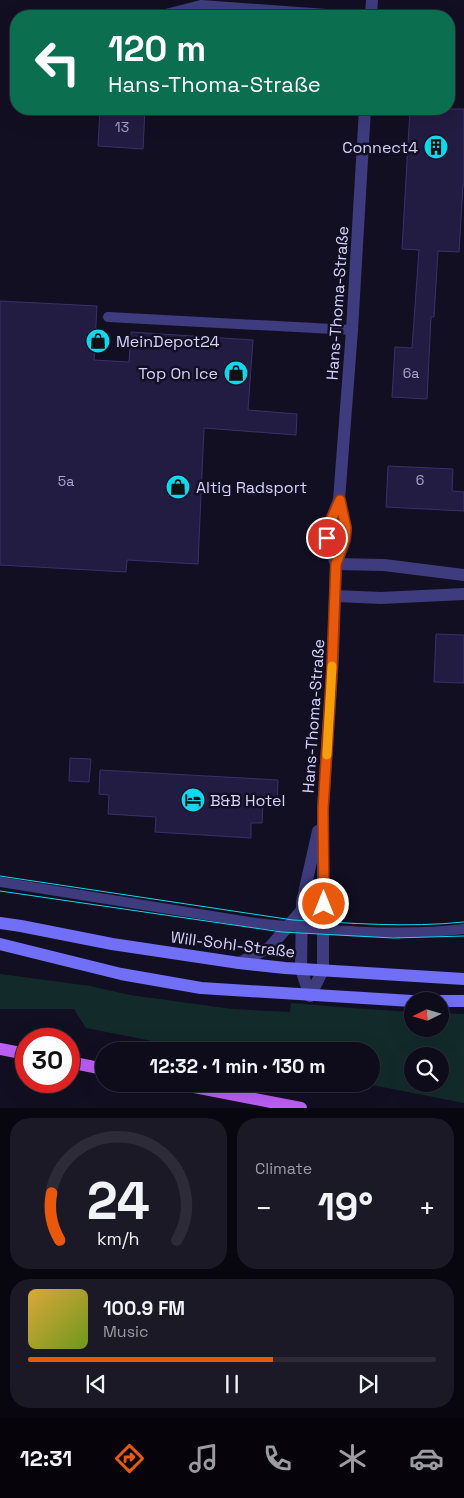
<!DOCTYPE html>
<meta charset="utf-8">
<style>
:root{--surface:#0e0b1a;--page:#1c1927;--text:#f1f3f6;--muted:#9b9ba2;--line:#2e2b39;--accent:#ea580c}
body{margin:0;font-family:"Space Grotesk",sans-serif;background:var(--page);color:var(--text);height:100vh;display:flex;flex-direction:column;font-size:19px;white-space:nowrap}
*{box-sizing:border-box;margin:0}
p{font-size:16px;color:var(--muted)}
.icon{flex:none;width:28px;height:28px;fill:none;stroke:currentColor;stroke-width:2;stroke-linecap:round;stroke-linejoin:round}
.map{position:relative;height:1108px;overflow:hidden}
.details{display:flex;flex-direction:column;gap:10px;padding:10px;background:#08060e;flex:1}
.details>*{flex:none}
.banner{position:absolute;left:10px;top:10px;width:445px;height:105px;border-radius:20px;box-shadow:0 5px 20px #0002,0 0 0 1px var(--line);background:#0b6e4f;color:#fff;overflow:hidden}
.needle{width:32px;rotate:265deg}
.buttons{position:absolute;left:404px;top:992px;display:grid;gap:10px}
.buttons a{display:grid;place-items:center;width:45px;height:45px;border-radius:50%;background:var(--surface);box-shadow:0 5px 20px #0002,0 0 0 1px var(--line);font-size:25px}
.speed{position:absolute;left:15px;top:1028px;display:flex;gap:10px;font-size:25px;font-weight:700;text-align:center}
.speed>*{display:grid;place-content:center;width:65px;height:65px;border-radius:50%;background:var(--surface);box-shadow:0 5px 20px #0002,0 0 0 1px var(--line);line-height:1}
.speed .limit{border:8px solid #d22;background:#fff;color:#111}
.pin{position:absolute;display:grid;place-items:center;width:42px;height:42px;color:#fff;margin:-21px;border:2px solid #fff;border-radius:50%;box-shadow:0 1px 5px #0007}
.me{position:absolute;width:55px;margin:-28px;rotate:0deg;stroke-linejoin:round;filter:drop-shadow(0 0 4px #0008)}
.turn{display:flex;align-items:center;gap:18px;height:105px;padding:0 15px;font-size:22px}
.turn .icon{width:65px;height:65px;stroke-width:2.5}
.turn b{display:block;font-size:35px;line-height:42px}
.big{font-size:38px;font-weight:700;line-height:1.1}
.details .tile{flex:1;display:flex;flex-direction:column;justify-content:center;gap:8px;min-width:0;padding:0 18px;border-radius:20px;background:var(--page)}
.details .dial{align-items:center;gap:0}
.dial svg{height:130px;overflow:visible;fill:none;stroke:var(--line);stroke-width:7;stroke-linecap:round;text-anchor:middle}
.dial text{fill:var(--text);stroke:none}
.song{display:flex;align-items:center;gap:15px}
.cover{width:60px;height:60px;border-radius:8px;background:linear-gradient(135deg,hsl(40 70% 55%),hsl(80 70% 35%))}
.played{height:5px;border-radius:2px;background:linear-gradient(90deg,var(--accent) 60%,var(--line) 60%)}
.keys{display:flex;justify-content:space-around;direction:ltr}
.heat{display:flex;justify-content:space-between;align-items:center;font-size:28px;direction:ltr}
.details .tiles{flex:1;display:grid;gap:10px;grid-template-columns:1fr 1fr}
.tile:last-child{grid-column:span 2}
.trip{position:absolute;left:95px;top:1042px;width:285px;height:50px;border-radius:25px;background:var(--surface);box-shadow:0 5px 20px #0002,0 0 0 1px var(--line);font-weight:700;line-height:50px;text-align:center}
.tab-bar{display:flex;height:80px;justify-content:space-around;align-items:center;background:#06040a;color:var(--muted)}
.tab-bar .icon{width:35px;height:35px}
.tab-bar .on{color:var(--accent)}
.tab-bar b{font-size:22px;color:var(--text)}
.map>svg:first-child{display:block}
</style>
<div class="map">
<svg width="464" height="1108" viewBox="0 0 464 1108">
<rect width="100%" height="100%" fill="#120f22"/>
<!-- green -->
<path fill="#122b2a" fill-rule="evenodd" d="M 0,974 L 90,986 L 130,995 L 203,1005 L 232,1009 L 290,1012 L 291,1003 L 351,1008 L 412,1012 L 412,1029 L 440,1029 L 440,1013 L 464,1014 L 464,1103 L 367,1084 L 371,1084 L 371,1051 L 203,1051 L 86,1028 L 74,1009 L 0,1009 ZM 412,1056 L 440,1056 L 440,1084 L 412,1084 Z"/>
<!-- building -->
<g fill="#231c42" stroke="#3b2f6c">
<polygon points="100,109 145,109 143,149 98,146"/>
<polygon points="410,109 464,109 464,185 463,185 459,252 438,251 434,317 431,317 427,399 392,397 395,347 412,348 419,250 402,249"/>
<polygon points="0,301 97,306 94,360 129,362 131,332 253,340 248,410 297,414 296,435 204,428 198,564 127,560 126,572 0,565"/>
<polygon points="388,466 453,469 452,491 464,492 464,511 386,507"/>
<polygon points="436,634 464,635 464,683 434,682"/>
<polygon points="70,758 91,759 89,782 69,781"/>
<polygon points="100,770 278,780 277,805 263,804 262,823 251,823 251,838 155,832 156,817 108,814 109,795 99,794"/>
</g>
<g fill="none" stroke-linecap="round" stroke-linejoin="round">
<!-- lane -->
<g stroke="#3e3c7e" stroke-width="10">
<polyline points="108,317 352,330"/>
<path d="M 0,882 L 256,923 C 324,930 396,937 464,929"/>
</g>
<!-- street -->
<g stroke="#3e3c7e" stroke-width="12">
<polyline points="162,16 201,6 340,16"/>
<polyline points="371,16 372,0"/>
<polyline points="336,564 384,565 464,575"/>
<polyline points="336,564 327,538 328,527 339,500"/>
<polyline points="336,596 381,598 464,594"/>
<polyline points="239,963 270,947 302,910"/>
<polyline points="310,996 323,970 323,809 333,657 336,564 345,539 346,528 339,500 352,330 365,109"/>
<polyline points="310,996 301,969 302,902 318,831"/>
</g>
<!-- secondary -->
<g stroke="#716ff7" stroke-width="12">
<polyline points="0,923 21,926 112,944 239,963 285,968 464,979"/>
<polyline points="0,944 121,974 201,988 412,1001"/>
<polyline points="440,1001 464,1001"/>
</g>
<!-- primary -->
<g stroke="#bd5ff6" stroke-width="12">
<polyline points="0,1049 26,1054"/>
<polyline points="69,1062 104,1069"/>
<polyline points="179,1084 301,1108"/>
</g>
<!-- tram -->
<g stroke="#0dd9ee" stroke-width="1">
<path d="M 0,876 L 293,920 C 350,923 407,928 464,922"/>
<polyline points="0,891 282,932 393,938 464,936"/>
</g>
</g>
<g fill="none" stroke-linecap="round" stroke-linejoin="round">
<defs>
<polyline id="route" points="324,904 323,809 332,669 336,564 345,539 346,528 340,500 328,527 327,538"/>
</defs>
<!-- route casing -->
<use href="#route" stroke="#983908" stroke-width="12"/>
<!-- route -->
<use href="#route" stroke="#ea580c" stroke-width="9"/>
<!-- slow -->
<polyline stroke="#f59e0b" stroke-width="9" points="327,755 332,666"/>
</g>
<!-- icons -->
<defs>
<symbol id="building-disc" viewBox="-11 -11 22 22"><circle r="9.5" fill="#0dd9ee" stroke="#120f22"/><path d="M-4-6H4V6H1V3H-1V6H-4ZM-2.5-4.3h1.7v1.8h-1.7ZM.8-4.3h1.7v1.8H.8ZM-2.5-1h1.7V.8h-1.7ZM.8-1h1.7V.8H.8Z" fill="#111"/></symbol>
<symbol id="shop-disc" viewBox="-11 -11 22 22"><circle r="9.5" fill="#0dd9ee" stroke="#120f22"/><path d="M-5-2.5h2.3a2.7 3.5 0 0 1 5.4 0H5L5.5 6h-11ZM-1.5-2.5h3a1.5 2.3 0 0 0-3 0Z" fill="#111"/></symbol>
<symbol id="hotel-disc" viewBox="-11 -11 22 22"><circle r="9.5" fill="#0dd9ee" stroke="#120f22"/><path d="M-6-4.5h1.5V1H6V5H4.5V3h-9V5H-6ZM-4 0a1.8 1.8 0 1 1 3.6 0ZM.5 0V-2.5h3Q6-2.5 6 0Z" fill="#111"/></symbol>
</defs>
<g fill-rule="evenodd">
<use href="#building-disc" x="422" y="133" width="28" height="28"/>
<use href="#shop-disc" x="84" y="327" width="28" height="28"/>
<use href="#shop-disc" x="222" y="359" width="28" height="28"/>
<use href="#shop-disc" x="164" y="473" width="28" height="28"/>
<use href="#hotel-disc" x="179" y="786" width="28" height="28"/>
</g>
<g text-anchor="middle" stroke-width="5" stroke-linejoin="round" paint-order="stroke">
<!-- number labels -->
<g font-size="14" fill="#aaa4ce">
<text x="122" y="132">13</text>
<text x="411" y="378">6a</text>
<text x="420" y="485">6</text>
<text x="66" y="486">5a</text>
</g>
<!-- poi labels -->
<g font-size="16" fill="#d7d2fd" stroke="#120f22" text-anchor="start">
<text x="418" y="153" text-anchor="end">Connect4</text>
<text x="116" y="347">MeinDepot24</text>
<text x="218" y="379" text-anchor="end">Top On Ice</text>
<text x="196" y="493">Altig Radsport</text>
<text x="210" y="806">B&amp;B Hotel</text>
</g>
<!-- street labels -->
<g font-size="16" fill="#d7d2fd" stroke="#120f22">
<text transform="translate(337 303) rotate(-86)" y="6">Hans-Thoma-Straße</text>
<text transform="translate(313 716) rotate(-86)" y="6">Hans-Thoma-Straße</text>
<text transform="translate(233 944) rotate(7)" y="6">Will-Sohl-Straße</text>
</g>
</g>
</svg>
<div class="buttons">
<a><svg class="needle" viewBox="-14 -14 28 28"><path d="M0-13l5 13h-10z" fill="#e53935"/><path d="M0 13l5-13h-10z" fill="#9b9ba2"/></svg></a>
<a><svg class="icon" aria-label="search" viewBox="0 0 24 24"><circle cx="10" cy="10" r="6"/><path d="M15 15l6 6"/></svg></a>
</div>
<div class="speed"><div class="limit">30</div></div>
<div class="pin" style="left:327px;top:538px;background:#d93025"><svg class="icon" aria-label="arrive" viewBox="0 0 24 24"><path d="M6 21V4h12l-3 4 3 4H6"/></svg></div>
<svg class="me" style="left:324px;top:904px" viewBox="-20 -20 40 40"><circle r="17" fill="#ea580c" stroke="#fff" stroke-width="3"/><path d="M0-11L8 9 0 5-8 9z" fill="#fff"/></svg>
<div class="trip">12:32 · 1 min · 130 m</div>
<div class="banner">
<div class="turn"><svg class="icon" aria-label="left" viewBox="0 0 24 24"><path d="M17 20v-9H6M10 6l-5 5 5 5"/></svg><div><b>120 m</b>Hans-Thoma-Straße</div></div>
</div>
</div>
<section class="details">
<div class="tiles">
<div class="tile dial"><svg viewBox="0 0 100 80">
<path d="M14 69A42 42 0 1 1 86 69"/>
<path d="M14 69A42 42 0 0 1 9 40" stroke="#ea580c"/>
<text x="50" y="56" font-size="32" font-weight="700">24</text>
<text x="50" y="72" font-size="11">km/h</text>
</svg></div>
<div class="tile"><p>Climate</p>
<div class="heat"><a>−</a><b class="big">19°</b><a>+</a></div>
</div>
<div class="tile">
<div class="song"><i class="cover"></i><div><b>100.9 FM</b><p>Music</p></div></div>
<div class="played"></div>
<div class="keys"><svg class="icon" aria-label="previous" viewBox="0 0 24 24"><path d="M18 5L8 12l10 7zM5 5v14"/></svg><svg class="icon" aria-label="pause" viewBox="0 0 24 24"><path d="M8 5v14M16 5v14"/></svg><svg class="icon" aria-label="next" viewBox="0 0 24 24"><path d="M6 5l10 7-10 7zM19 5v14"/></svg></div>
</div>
</div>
</section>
<nav class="tab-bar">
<b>12:31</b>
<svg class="icon on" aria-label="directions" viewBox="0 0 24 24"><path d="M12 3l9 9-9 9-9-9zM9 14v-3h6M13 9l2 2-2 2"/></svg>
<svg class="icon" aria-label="music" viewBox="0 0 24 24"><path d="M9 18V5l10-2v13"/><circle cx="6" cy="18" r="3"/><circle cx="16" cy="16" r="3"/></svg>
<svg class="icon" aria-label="phone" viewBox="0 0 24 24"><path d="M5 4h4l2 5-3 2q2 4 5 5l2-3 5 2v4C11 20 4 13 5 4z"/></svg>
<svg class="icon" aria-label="climate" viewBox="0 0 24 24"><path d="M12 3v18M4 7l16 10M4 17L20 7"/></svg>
<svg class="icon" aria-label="car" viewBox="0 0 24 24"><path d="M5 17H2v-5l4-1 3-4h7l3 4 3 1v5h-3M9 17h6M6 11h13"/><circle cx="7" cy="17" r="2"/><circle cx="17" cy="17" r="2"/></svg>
</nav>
